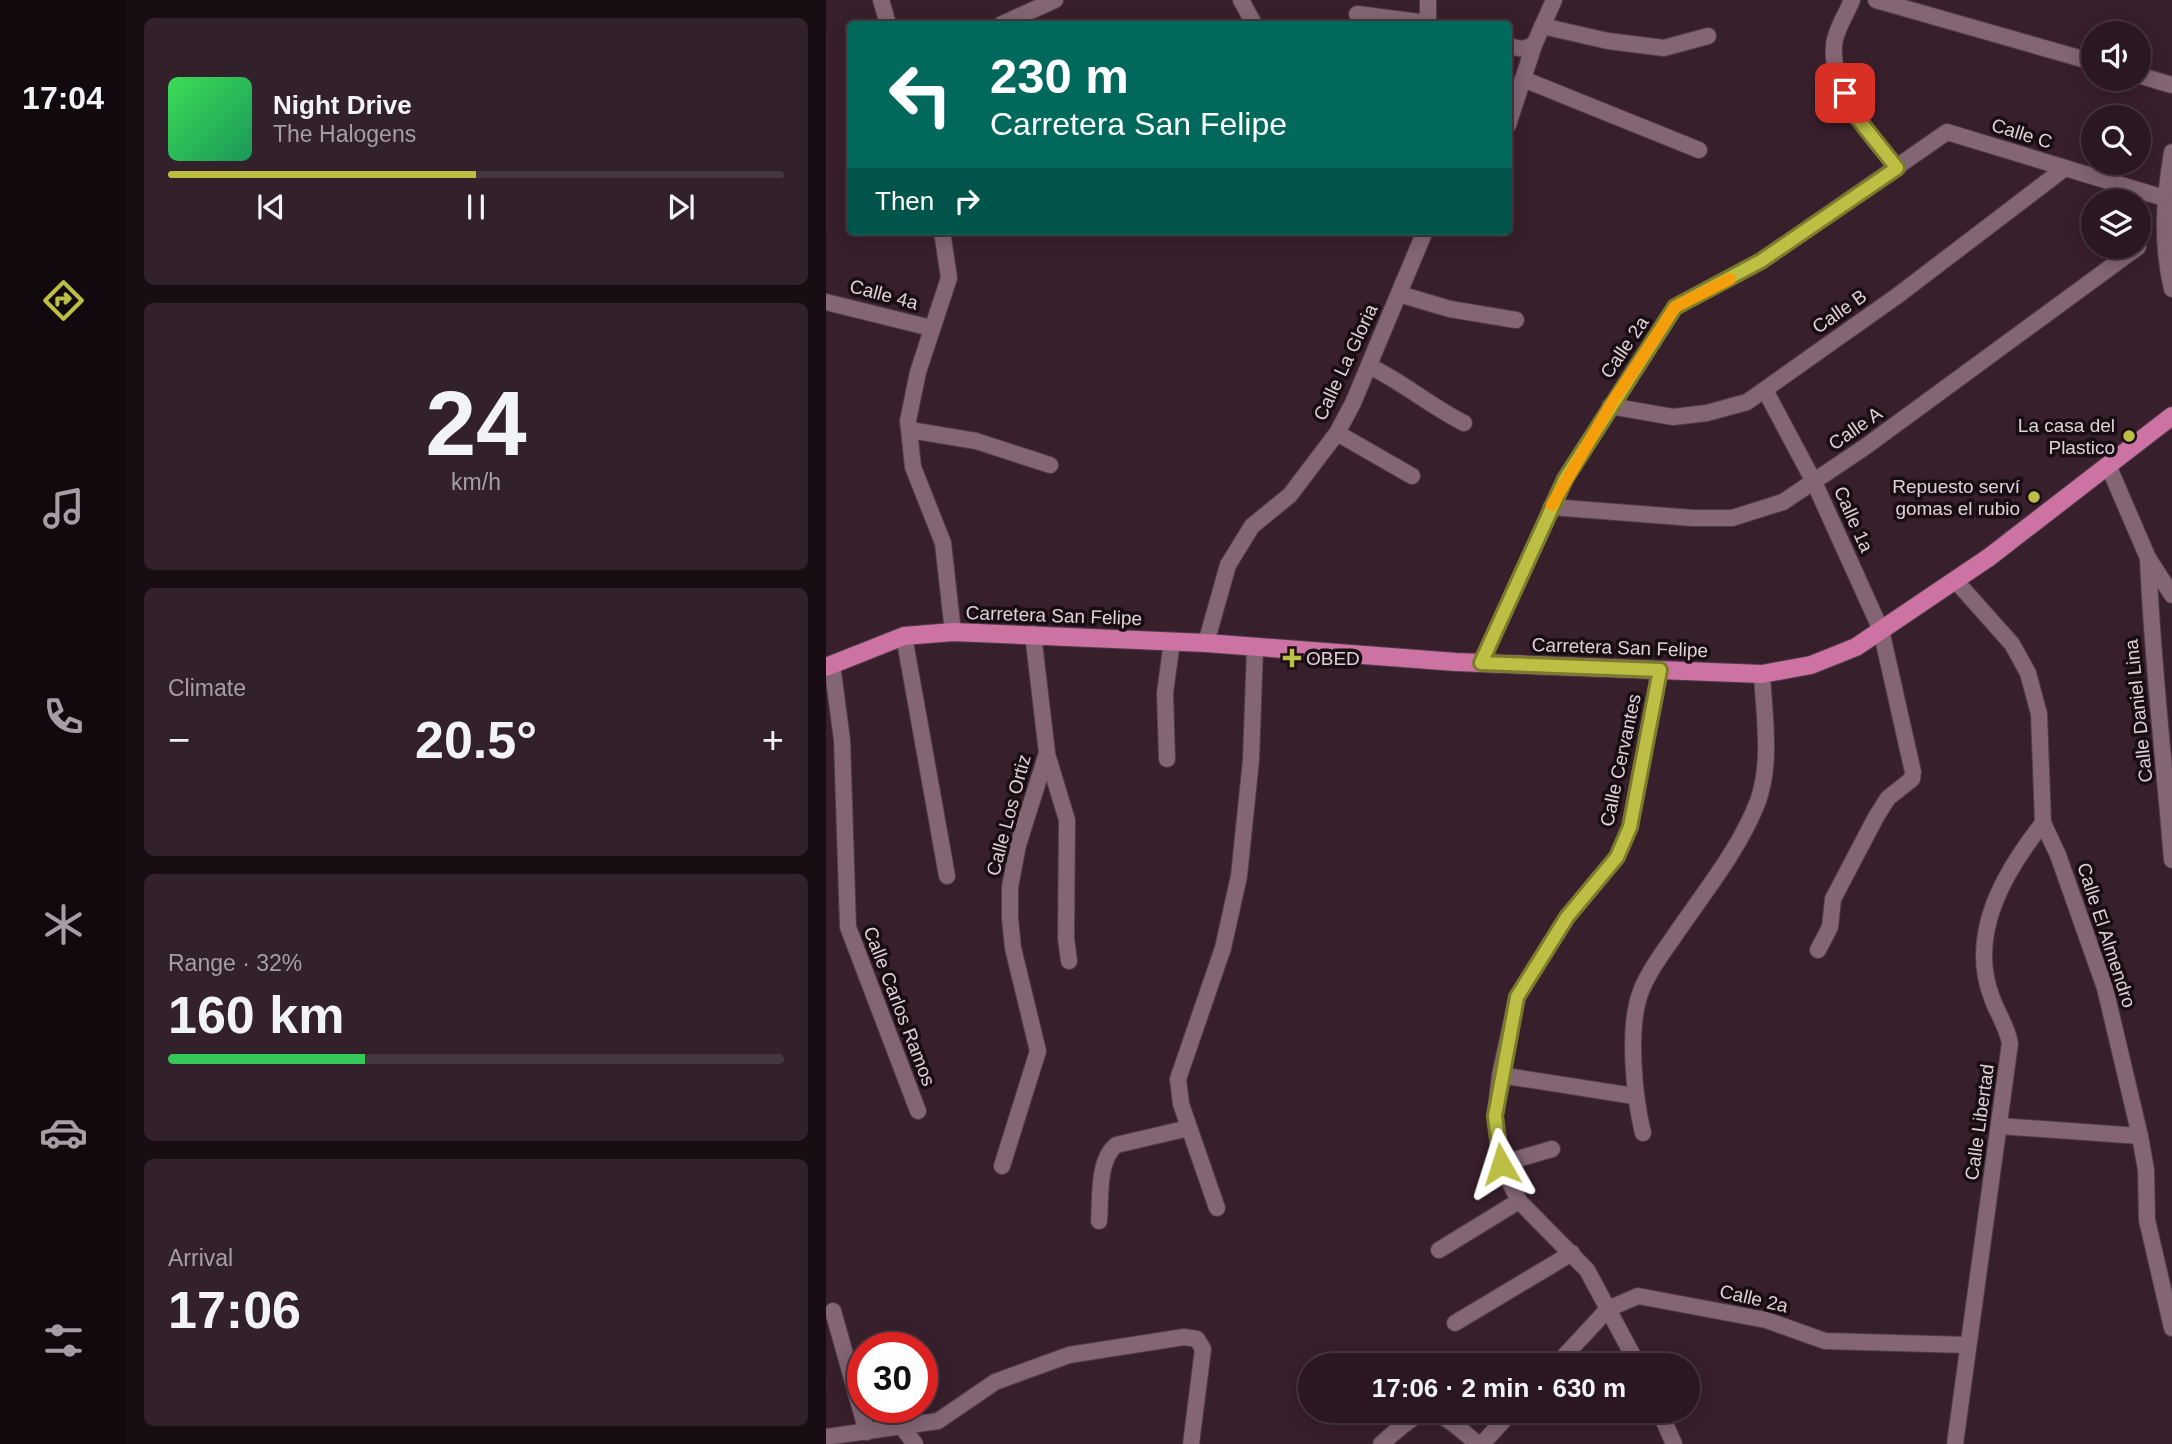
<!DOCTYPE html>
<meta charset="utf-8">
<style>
:root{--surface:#2a1721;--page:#32202a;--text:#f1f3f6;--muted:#a59fa5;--line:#46363f;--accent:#bcbf44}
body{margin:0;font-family:Helvetica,sans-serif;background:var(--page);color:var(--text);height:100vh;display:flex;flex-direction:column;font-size:26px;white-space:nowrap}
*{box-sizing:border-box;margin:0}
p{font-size:23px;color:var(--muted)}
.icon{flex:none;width:38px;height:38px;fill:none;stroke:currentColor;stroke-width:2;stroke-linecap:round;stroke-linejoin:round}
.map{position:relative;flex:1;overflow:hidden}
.details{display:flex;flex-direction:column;gap:18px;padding:18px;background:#170d12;width:700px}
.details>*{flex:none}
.guide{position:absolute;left:21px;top:21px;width:665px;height:214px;border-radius:7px;box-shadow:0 4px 18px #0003,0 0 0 2px var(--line);background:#00695c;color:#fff;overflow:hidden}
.controls{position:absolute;left:1255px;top:21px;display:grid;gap:14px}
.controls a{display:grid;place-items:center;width:70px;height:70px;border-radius:50%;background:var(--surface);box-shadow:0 4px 18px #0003,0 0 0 2px var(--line);font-size:35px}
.speed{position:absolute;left:21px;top:1332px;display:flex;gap:14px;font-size:35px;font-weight:700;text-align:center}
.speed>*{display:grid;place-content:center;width:91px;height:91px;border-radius:50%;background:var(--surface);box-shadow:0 4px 18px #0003,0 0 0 2px var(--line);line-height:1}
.speed .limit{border:10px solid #d22;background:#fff;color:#111}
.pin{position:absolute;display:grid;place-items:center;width:60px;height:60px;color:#fff;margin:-30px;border-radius:14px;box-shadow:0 4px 10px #0006}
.me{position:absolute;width:77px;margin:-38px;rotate:354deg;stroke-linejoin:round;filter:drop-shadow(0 0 5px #0008)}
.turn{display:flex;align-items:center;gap:24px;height:147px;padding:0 28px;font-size:32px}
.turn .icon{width:91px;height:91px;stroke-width:2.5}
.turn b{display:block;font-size:49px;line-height:60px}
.then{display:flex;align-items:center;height:66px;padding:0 28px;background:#0003;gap:14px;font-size:26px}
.big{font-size:52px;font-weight:700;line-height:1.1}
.details .tile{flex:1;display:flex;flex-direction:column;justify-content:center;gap:10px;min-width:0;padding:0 24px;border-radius:10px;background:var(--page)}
.details .dial{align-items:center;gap:0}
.dial b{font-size:91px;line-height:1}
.song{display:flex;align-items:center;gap:21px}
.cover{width:84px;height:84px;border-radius:10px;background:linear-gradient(135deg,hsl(130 70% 55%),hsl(150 70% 35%))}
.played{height:7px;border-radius:4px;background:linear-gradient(90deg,var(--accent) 50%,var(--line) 50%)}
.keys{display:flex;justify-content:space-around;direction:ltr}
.heat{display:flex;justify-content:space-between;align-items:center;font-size:38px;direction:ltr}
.charge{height:10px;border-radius:5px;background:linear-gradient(90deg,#34c759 32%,var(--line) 0)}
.trip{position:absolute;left:472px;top:1353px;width:402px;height:70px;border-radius:35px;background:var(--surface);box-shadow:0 4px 18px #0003,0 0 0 2px var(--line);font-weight:700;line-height:70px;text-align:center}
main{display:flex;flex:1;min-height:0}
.tab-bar{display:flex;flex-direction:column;width:126px;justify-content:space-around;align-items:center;background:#11090d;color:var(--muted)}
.tab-bar .icon{width:49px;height:49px}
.tab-bar .selected{color:var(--accent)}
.tab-bar b{font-size:32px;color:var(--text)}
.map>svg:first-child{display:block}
</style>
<main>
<nav class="tab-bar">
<b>17:04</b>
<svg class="icon selected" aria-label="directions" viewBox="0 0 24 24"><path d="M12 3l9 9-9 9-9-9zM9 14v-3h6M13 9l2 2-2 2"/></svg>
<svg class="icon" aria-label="music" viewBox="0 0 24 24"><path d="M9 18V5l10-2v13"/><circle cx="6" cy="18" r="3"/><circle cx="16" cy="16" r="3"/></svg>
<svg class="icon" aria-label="phone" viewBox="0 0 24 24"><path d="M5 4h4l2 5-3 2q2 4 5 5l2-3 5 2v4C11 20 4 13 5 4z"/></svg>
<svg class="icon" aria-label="climate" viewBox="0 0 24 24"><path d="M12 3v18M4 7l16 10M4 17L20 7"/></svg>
<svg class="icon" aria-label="car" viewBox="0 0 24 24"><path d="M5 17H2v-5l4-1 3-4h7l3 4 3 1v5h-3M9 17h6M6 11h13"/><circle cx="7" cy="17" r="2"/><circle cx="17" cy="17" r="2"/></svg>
<svg class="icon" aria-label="filters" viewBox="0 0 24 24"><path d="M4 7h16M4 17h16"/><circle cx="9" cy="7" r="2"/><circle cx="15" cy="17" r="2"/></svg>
</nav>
<section class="details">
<div class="tile">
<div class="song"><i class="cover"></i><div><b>Night Drive</b><p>The Halogens</p></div></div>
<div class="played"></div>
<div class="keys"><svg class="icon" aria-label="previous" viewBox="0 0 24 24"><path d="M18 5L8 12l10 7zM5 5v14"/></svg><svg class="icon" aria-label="pause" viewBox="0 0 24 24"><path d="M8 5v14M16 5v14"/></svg><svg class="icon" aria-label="next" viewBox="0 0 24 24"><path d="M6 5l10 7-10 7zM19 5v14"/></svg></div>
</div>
<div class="tile dial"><b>24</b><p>km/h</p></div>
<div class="tile"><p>Climate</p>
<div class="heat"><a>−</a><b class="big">20.5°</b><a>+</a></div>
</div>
<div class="tile"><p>Range · 32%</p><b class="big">160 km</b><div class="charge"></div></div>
<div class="tile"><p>Arrival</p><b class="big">17:06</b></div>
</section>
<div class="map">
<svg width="1346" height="1444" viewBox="0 0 1346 1444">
<rect width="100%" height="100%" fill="#381f2c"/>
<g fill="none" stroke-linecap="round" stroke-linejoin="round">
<defs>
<g id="street">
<polyline points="55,0 62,24"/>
<polyline points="415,0 428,24"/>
<path d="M 1026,0 C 1021,13 1009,31 1008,45 C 1004,94 1044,133 1071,168"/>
<polyline points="1050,0 1267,62"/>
<polyline points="531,14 601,23"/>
<polyline points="176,24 229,0"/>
<polyline points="602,24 602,0"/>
<polyline points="716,26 782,41 838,48 882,36"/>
<polyline points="682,46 697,49 708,45 728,0"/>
<polyline points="1312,75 1346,85"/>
<polyline points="697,79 873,150"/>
<polyline points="682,125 708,45"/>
<path d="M 1346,152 C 1338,200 1335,242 1346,289"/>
<polyline points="116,231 123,278 92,372 82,421 87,467 117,543 127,632"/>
<polyline points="573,294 624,309 690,320"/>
<polyline points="0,302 105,328"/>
<path d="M 543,366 C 577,382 604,406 638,423"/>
<polyline points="939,390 988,482 1055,630 1087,772 1086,779 1062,798 1050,817 1007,899 1004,927 992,950"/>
<polyline points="784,406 847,417 881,413 921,402 1071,296 1239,168"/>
<polyline points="84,430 150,441 224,465"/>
<polyline points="511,433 586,476"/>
<polyline points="1282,465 1322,558 1346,595"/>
<polyline points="725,507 867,518 906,518 957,502 1039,447 1312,247"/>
<path d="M 1322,558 C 1326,659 1338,759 1346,860"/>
<polyline points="1129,580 1186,644 1202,673 1213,714 1217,823 1232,855 1279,988 1314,1136 1320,1170 1321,1220 1346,1328"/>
<polyline points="78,636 121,876"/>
<polyline points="380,643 402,565 426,526 464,495 511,433 527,403 599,231"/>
<polyline points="655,663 739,479 849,307 935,261 1121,132 1338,198"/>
<polyline points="6,664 16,740 22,927 92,1111"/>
<polyline points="221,754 241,820 240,938 243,961"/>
<polyline points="341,759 339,693 346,641"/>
<polyline points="674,1075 808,1096"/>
<polyline points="1173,1126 1314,1136"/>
<path d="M 817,1133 C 808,1096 801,1027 815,991 C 822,973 834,956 845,941 C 875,896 913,851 932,801 C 946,762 938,714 936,674"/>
<polyline points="675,1164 726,1149"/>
<polyline points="176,1166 212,1051 187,948 184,919 184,887 192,845 221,753 207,634"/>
<polyline points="391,1208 355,1104 352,1079 397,948 413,876 425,760 429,647"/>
<path d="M 273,1221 C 275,1198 271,1161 290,1145 L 363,1128"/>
<polyline points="613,1250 693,1201"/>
<polyline points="7,1311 41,1432"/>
<polyline points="629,1323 746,1253"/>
<polyline points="730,1365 782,1309 812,1296 940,1320 999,1341 1142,1345"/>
<polyline points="812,1365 761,1270 693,1201 675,1164 669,1116 674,1075 691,997 741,917 791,857 804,827 834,670"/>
<polyline points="833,1410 848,1444"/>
<polyline points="76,1427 89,1444"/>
<polyline points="0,1437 112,1421 169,1382 243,1355 358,1337 371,1339 377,1349 365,1444"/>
<path d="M 555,1444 C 604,1401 603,1403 652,1444"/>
<polyline points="656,1444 687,1410"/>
<path d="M 1129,1444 L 1184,1043 C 1180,1024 1172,1015 1166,998 C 1141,934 1179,871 1217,823"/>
</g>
<polyline id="primary" points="0,667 78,636 127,632 380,643 630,662 936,674 985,665 1030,647 1162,558 1346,416"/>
</defs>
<!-- street casing -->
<use href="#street" stroke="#503c47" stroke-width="18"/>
<!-- primary casing -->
<use href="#primary" stroke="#503c47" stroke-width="20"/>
<!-- street -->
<use href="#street" stroke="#836574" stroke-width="16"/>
<!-- primary -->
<use href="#primary" stroke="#cc73a4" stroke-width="18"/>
</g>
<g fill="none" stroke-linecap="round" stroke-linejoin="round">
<defs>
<polyline id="route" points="675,1164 669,1116 691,997 741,917 791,857 804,827 834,670 655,663 739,479 849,307 935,261 1071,168 1025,110 1019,93"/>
</defs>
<!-- route casing -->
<use href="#route" stroke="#7a7c2c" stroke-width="18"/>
<!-- route -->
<use href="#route" stroke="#bcbf44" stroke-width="12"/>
<!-- slow -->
<polyline stroke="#f59e0b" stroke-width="12" points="726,505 784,406 849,307 904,279"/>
</g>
<!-- markers -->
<g fill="#bcbf44" stroke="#180d13" stroke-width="2.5">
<circle cx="1303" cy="436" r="7"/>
<circle cx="1208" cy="497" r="7"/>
<path d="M462.5 647.5h7v7h7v7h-7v7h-7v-7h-7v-7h7z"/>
</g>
<g text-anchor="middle" stroke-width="7" stroke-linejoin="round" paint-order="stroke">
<!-- street labels -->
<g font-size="19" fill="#e0cfd7" stroke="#180d13">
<text transform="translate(1196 133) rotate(17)" y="7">Calle C</text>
<text transform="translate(58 294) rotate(15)" y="7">Calle 4a</text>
<text transform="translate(1013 311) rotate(-35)" y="7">Calle B</text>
<text transform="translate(798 347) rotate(-56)" y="7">Calle 2a</text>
<text transform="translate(519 362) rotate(-65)" y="7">Calle La Gloria</text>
<text transform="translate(1029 428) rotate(-35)" y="7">Calle A</text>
<text transform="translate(1028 519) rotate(66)" y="7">Calle 1a</text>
<text transform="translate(228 615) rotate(2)" y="7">Carretera San Felipe</text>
<text transform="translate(794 647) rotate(2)" y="7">Carretera San Felipe</text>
<text transform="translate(1312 711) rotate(-96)" y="7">Calle Daniel Lina</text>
<text transform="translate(794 760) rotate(-78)" y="7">Calle Cervantes</text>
<text transform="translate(182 815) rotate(-75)" y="7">Calle Los Ortiz</text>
<text transform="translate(1281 935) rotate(72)" y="7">Calle El Almendro</text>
<text transform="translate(74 1006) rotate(69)" y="7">Calle Carlos Ramos</text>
<text transform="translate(1153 1122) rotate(-82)" y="7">Calle Libertad</text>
<text transform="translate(928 1298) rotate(13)" y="7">Calle 2a</text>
</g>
<!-- poi labels -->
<g font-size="19" fill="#e0cfd7" stroke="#180d13" text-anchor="end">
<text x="1289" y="432">La casa del<tspan x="1289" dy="22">Plastico</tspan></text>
<text x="1194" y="493">Repuesto serví<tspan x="1194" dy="22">gomas el rubio</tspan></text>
<text x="480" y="665" text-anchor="start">OBED</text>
</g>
</g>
</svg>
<div class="controls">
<a><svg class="icon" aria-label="sound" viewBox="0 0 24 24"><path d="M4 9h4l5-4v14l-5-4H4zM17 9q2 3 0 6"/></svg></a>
<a><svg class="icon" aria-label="search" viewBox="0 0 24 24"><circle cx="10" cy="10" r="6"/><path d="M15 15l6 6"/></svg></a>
<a><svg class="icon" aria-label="layers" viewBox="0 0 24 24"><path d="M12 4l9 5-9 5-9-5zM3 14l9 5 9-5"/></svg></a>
</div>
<div class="speed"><div class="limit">30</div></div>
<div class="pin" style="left:1019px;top:93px;background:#d93025"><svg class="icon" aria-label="arrive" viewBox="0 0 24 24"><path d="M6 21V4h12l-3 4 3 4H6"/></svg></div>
<svg class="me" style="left:675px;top:1164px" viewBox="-20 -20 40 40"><path d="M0-17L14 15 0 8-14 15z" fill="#bcbf44" stroke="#fff" stroke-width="4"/></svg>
<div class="trip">17:06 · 2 min · 630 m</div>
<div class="guide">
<div class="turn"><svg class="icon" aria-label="left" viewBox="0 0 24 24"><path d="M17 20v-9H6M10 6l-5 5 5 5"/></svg><div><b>230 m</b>Carretera San Felipe</div></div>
<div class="then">Then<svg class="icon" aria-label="right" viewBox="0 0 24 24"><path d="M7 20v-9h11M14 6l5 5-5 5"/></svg></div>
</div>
</div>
</main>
